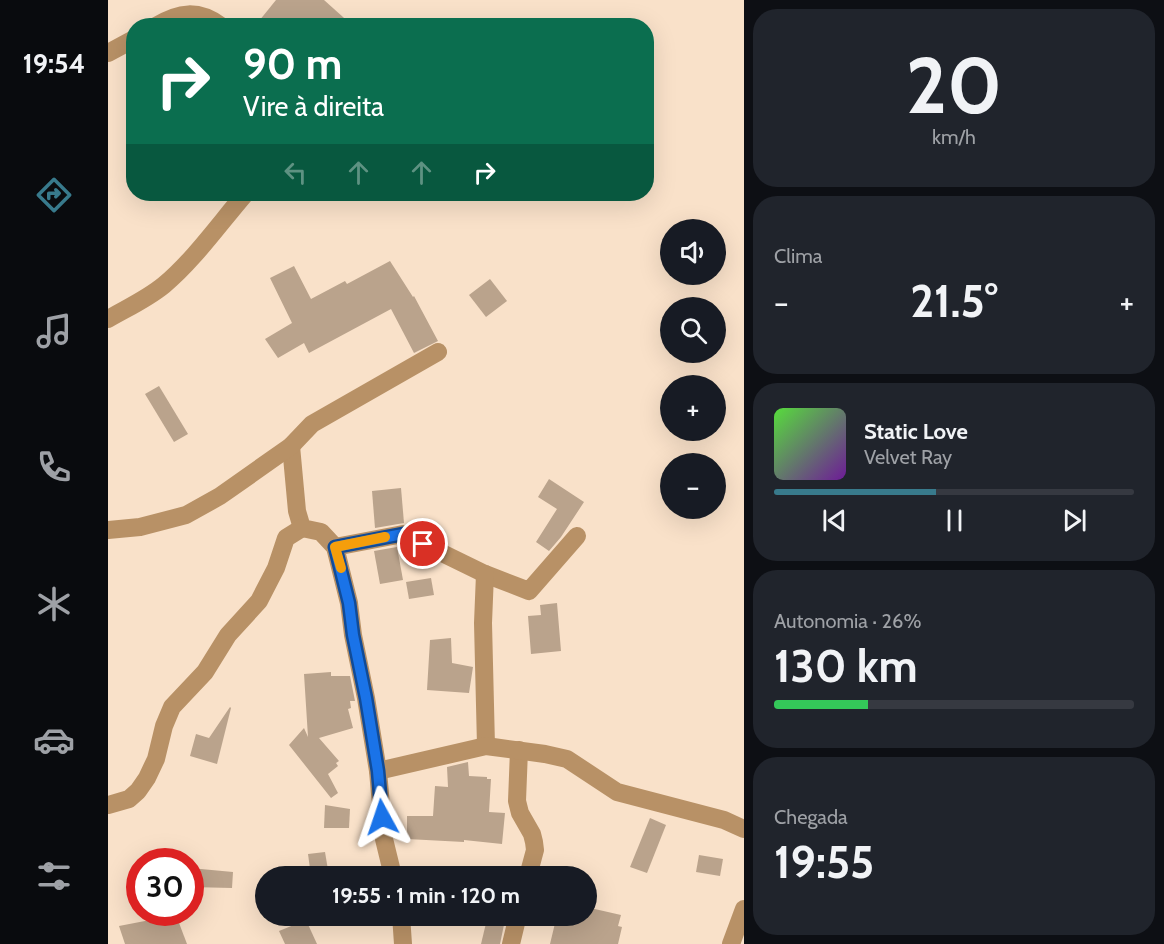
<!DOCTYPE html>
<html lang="pt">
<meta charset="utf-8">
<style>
:root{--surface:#171b24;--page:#20242c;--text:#f1f3f6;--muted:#9ea1a6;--line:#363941;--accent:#387a8c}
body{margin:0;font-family:Cabin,sans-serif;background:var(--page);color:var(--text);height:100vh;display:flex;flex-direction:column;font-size:22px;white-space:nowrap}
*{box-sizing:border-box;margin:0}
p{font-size:20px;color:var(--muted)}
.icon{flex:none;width:33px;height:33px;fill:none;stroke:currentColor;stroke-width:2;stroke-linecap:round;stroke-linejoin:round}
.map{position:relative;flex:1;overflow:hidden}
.drawer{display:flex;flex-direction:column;gap:9px;padding:9px;background:#0d0f14;width:420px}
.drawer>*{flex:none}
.top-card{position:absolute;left:18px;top:18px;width:528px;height:183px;border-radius:24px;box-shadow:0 6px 24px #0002;background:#0b6e4f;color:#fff;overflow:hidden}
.tools{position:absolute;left:552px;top:219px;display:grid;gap:12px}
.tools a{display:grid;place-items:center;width:66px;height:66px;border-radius:50%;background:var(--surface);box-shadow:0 6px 24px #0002;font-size:30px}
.speed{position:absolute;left:18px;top:848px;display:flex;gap:12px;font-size:30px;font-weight:700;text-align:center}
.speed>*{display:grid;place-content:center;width:78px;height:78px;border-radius:50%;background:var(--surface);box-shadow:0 6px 24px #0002;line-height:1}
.speed .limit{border:9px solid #d22;background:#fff;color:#111}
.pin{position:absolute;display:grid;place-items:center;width:51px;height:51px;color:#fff;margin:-26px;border:3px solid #fff;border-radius:50%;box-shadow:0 2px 6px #0007}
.me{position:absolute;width:66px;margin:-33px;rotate:355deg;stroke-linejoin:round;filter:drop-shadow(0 0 4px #0008)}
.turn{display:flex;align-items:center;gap:21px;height:126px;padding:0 18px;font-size:27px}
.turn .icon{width:78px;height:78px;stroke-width:2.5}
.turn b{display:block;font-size:42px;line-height:51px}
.lanes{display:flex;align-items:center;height:57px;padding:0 18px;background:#0003;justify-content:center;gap:30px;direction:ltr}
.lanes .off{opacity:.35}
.big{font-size:45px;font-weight:700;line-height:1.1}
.drawer .card{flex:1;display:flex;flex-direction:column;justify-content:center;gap:9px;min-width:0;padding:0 21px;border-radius:24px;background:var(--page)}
.drawer .dial{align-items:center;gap:0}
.dial b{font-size:78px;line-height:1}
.song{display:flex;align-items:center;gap:18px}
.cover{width:72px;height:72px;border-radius:9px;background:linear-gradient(135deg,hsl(110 70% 55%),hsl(280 70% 35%))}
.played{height:6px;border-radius:3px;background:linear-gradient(90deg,var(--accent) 45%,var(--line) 45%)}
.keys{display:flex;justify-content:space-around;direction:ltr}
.heat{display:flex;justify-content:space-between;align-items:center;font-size:33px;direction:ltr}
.charge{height:9px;border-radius:4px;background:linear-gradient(90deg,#34c759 26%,var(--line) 0)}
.trip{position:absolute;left:147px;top:866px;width:342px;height:60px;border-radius:30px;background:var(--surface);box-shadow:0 6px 24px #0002;font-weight:700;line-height:60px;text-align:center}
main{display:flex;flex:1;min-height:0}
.tab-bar{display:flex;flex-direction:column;width:108px;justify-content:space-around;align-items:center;background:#090b0e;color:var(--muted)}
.tab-bar .icon{width:42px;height:42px}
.tab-bar .selected{color:var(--accent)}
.tab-bar b{font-size:27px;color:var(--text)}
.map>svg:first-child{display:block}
</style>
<main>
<nav class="tab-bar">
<b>19:54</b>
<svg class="icon selected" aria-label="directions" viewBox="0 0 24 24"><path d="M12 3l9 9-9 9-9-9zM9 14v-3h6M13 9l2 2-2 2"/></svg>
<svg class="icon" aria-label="music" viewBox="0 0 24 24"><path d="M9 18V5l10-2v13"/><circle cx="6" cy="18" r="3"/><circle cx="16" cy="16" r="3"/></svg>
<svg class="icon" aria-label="phone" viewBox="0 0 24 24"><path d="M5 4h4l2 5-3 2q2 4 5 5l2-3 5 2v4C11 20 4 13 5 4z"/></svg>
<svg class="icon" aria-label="climate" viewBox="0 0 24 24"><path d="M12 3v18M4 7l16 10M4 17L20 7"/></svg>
<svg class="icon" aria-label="car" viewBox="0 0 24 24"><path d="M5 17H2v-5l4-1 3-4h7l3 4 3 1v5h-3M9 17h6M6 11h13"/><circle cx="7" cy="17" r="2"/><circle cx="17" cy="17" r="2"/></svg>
<svg class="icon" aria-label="filters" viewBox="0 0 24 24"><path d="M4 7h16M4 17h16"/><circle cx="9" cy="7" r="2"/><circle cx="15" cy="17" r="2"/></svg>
</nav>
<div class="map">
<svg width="636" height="944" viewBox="0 0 636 944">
<rect width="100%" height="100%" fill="#f9e1c9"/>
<!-- building -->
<g fill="#baa38c">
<polygon points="168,0 216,0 245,26 147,26"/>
<polygon points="282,261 305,297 306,296 330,341 306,353 283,309 201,353 196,343 170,358 157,339 184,323 162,278 186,266 203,299 237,281 239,284"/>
<polygon points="382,279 399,301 378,317 361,295"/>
<polygon points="51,386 80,434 66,442 37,394"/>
<polygon points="441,479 476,502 453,537 441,551 428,542 449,509 430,497"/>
<polygon points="293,488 296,523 267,528 264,491"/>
<polygon points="289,547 295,580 272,584 266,551"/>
<polygon points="323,578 326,595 301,599 298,582"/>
<polygon points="449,603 453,651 423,654 420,616 433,615 432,605"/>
<polygon points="343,638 344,663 365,667 361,693 319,690 322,640"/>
<polygon points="223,672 223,676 242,676 247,701 242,701 243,708 240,709 245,728 211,738 231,761 228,763 230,766 220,774 230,793 223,798 181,745 196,728 200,737 196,674"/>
<polygon points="122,707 123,708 109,764 82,756 88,734 101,738"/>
<polygon points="360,762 361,776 379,777 379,779 383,779 381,812 397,813 394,844 356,840 356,842 299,839 299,816 325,816 327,786 340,787 339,767"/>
<polygon points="217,805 242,809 241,828 216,828"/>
<polygon points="542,818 558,825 539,873 522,867"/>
<polygon points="217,852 221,876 203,876 200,854"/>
<polygon points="591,855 615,859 612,876 588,872"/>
<polygon points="82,868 125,872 124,888 82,887"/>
<polygon points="478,907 513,915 510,926 514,927 510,944 442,944 449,915 478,915"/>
<polygon points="68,915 79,944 17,944 11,926"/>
<polygon points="380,915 398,915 392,944 373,944"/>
<polygon points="198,920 209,944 177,944 171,931"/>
</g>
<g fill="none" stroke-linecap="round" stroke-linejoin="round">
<!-- minor -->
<g stroke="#b89166" stroke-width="18">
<path d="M 48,26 C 71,12 90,9 113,26"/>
<polyline points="0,53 26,39"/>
<path d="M 0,319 C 19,308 39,299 56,285 C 85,261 112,223 137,194"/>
<polyline points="183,446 189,511 194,528 213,532 227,547 241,603 245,635 258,698 270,771 276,839 285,876"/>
<polyline points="0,530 32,527 78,515 112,496 183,446 204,424 330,352"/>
<polyline points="227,547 295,534 377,574 421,591 469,536"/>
<polyline points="377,574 375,623 378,746"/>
<polyline points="411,750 409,801 412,813 424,834 426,842 427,850 420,876"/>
<polyline points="270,771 378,746 437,754 459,759 509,792 616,820 636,829"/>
<polyline points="0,805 21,799 30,791 39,778 48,759 56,726 64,707 97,672 120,635 151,601 168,568 178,538 194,528"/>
<polyline points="293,915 295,944"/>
<polyline points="403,944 410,915"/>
<polyline points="623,944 636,909"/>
</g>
</g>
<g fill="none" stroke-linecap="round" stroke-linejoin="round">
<defs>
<polyline id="route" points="274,817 270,771 258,698 245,635 241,603 227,547 295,534 315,544"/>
</defs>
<!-- route casing -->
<use href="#route" stroke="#114b97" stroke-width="15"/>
<!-- route -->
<use href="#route" stroke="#1a73e8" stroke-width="10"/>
<!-- slow -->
<polyline stroke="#f59e0b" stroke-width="10" points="233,568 227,547 277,537"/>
</g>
</svg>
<div class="tools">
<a><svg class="icon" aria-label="sound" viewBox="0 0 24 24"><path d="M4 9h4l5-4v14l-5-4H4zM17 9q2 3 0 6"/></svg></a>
<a><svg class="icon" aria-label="search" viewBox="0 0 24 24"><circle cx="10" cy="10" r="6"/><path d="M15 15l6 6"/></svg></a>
<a>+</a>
<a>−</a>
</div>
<div class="speed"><div class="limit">30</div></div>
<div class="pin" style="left:315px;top:544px;background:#d93025"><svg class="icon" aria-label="arrive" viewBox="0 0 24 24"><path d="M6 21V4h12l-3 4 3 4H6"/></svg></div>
<svg class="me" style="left:274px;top:817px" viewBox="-20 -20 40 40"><path d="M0-17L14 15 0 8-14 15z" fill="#1a73e8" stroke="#fff" stroke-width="4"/></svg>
<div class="trip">19:55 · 1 min · 120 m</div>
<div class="top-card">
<div class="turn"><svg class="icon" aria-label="right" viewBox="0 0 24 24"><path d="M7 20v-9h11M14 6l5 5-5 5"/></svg><div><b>90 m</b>Vire à direita</div></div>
<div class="lanes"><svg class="icon off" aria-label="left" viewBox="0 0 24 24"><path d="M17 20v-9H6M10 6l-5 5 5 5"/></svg><svg class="icon off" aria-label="ahead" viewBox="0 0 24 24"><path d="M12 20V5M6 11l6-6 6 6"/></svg><svg class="icon off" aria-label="ahead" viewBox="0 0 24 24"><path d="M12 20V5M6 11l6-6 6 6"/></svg><svg class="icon" aria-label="right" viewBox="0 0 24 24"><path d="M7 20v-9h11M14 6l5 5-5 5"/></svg></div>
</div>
</div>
<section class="drawer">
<div class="card dial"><b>20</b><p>km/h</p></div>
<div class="card"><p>Clima</p>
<div class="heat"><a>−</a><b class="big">21.5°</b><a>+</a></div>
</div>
<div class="card">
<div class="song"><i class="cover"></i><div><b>Static Love</b><p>Velvet Ray</p></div></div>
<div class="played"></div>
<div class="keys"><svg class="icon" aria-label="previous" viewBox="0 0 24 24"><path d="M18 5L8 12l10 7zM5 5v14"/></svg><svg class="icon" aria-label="pause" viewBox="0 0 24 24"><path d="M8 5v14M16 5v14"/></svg><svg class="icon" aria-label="next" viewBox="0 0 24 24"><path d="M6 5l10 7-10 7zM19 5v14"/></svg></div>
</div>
<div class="card"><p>Autonomia · 26%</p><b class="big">130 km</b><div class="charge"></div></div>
<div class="card"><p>Chegada</p><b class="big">19:55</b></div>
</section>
</main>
